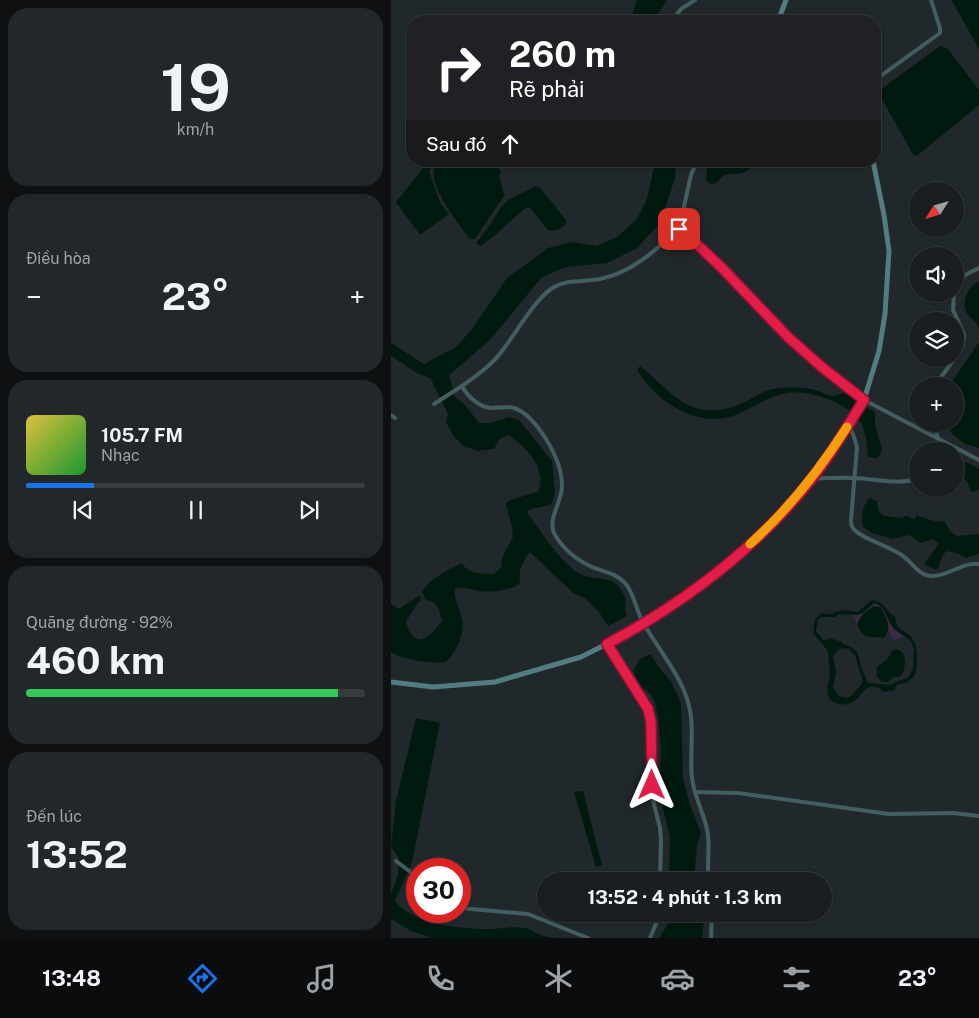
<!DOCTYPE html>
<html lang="vi">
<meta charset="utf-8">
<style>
:root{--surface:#191e21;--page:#22272a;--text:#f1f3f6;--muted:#9fa2a5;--line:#373c3f;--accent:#1a73e8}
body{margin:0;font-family:"Public Sans",sans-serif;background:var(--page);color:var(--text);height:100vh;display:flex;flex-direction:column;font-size:19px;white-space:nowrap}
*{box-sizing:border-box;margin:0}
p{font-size:16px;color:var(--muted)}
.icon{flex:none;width:28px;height:28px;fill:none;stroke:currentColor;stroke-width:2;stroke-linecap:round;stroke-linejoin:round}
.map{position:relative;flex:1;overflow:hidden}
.sheet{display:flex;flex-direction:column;gap:8px;padding:8px;background:#0e1012;width:391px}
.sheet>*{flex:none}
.banner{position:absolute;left:15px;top:15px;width:475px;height:152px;border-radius:20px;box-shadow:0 1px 4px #0004,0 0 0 1px var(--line);background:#202124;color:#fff;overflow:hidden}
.needle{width:32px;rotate:233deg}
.fabs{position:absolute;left:518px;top:182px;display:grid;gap:10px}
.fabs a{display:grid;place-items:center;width:55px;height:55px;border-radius:50%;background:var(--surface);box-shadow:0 1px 4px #0004,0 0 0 1px var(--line);font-size:25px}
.speed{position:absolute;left:15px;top:858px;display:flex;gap:10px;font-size:25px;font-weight:700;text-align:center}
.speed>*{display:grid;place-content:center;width:65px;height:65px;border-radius:50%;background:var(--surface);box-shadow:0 1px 4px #0004,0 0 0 1px var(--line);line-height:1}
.speed .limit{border:8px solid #d22;background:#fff;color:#111}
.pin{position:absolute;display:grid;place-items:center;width:42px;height:42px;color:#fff;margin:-21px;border-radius:10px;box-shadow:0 2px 8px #0006}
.me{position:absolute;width:55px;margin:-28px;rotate:0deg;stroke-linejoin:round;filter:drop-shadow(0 0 4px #0008)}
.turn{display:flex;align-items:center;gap:18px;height:105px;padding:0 20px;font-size:22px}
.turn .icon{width:65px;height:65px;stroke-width:2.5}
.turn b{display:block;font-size:35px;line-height:42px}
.then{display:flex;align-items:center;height:48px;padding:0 20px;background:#0003;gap:10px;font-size:19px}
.big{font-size:38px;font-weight:700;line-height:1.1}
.sheet .card{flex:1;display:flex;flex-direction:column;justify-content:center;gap:8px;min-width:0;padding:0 18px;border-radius:20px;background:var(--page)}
.sheet .dial{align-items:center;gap:0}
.dial b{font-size:65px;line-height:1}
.song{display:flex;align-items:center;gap:15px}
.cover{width:60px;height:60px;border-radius:8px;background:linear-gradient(135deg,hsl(50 70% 55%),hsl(130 70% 35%))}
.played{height:5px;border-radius:2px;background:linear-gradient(90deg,var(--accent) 20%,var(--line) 20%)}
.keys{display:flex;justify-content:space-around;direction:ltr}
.heat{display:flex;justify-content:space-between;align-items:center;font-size:28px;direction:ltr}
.charge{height:8px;border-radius:4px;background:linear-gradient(90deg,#34c759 92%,var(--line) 0)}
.trip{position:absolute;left:146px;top:872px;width:295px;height:50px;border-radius:25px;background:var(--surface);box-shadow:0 1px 4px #0004,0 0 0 1px var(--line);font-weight:700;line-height:50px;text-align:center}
.tab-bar{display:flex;height:80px;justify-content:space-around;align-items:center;background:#0a0c0d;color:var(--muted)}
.tab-bar .icon{width:35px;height:35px}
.tab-bar .current{color:var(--accent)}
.tab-bar b{font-size:22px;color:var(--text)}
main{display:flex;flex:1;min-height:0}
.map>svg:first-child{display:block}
</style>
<main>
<section class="sheet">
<div class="card dial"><b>19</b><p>km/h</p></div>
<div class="card"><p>Điều hòa</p>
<div class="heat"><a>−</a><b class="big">23°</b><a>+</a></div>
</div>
<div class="card">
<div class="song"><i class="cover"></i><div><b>105.7 FM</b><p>Nhạc</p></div></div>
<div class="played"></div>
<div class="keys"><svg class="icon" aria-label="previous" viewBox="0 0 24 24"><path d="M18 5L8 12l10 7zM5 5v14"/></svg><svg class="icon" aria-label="pause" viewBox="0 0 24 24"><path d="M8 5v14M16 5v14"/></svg><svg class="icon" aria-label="next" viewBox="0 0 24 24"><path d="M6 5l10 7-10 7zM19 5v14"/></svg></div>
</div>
<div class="card"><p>Quãng đường · 92%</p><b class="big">460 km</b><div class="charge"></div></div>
<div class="card"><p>Đến lúc</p><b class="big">13:52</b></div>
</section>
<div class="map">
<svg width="588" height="938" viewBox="0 0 588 938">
<rect width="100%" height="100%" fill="#21282c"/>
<!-- green -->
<path fill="#372c43" d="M 483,603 C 498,608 495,626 513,636 L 511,638 L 503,640 L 500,638 C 496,627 498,610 484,606 C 473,611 465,619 469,631 L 467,632 L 465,620 L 462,615 L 472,613 Z"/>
<!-- water -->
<g fill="#001a10" fill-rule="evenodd">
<polygon points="246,0 276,0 263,21 239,21"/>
<polygon points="561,0 588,0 588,49 561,1"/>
<polygon points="549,46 557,49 588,90 588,105 527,155 523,156 488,94 489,90"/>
<path d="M 46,161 L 101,161 L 110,171 C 106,180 113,187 113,196 L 84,239 L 79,239 C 67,222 32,182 46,161 Z"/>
<path d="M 263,161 L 285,161 L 284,178 L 269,223 L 246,248 L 216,263 L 175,267 L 151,277 L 99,340 L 58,375 L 64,397 L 75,406 L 88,423 L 99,423 L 118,417 L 128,420 L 161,461 L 164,492 L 161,504 C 153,507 143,507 137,511 L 137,514 C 152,534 166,558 187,573 C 199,580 213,576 224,583 C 229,586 232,594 235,599 L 234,609 L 236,616 L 217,626 L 208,612 L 195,599 L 182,593 L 139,552 C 131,562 127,571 129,584 C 117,590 103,593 89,591 C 79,590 74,586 64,589 C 63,600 69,609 71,619 C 74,635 65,651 55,662 C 45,665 9,659 0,652 L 0,604 L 8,609 L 29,595 L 30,600 L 25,605 L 15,622 C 23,651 39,638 51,621 C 49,611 47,601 35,600 L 31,592 C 40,577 56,571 71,563 C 76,574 92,574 103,574 L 110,567 L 111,558 L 122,537 L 121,527 L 115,505 L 117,501 L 148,491 C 155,467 135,447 117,435 L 108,440 L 103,449 L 86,451 L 71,445 L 62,435 L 55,422 L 57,414 L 40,379 L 26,373 L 0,356 L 0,343 L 33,364 L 65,347 L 81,329 L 116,278 L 157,248 L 182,242 L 205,246 L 226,237 L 246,219 L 256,199 L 263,167 Z"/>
<path d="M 317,161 L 366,161 C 362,165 359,170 354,172 C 341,177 335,169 326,183 L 319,184 L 315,180 Z"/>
<polygon points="37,165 40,168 38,171 49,203 58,214 29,235 5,202 34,166"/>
<path d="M 145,186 L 149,188 L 176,221 C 173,229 166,230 158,231 L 139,208 L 136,207 C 120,219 106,236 89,246 L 85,243 L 99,225 L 110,207 L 117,200 Z"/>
<path d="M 586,282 L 588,282 L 588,329 C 586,322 582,321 578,316 C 569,305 575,289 586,282 Z"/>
<polygon points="588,342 588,448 574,444 561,434 556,424 564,424 564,386 558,386"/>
<path d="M 249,366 C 280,391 298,422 344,406 C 357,402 368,392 382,389 C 395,387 411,387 424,390 C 429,391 437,396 442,396 C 445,396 450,393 453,393 L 484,412 L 484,425 L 491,449 L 489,456 L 485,458 L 477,457 C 476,446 475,433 470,423 C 458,403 417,389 395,393 C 376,397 361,409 342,416 C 304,428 265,401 246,370 Z"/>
<polygon points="572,462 577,463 588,469 588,490 580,492 576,481 567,473 568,466"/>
<path d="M 478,498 L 486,501 L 488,512 L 493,516 L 509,518 L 516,516 L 522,519 L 525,518 L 525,515 L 545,522 L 553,521 L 560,532 L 566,536 L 588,534 L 588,554 L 575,558 L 565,553 L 556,551 C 549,556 551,564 545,570 L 533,564 L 547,545 L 547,542 L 542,539 L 530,543 L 518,535 L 502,539 L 481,533 L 472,527 C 470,515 471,508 478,498 Z"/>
<path d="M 482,600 C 494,602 495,612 504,616 C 506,631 510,627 519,636 C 528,644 527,665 524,675 L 517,682 L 506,685 L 503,690 L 492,692 L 489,688 C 471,684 475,693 463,701 C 459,704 454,705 448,704 C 430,699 438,685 439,674 C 439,667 437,659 437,651 L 422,633 L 424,619 L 430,613 L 440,614 L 451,610 L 467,612 L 477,603 ZM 483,603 L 488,605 L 493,610 L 499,623 L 503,629 L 520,641 L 523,649 L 522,669 L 517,678 L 507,681 L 499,685 L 477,683 C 476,679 474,676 472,672 C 466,657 471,649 452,644 L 451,642 L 439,638 L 436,640 L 432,640 L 425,631 L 427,620 L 430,617 L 443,617 L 449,614 L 466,615 L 472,613 ZM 452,648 L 458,649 L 464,655 L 472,682 L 460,696 L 456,698 L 447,696 L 442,687 L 445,673 L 442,656 L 448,649 Z"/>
<path d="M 482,606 L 489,607 C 496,615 501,630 493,638 L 474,636 C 458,623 472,615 482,606 Z"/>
<path d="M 504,649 C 517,650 516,669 509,677 L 502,677 L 497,682 L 491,682 L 486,677 C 485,661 488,668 496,659 C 500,655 499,652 504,649 Z"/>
<polygon points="260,654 266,665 280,682 290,703 292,777 299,805 310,833 306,845 304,869 305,881 278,881 279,837 269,797 270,750 268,723 264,702 260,695 250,686 242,671 249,659"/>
<path d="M 25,718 L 49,723 L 21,862 L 4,901 C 21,923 67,929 94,929 C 107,929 119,926 132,928 C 139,928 144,933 150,935 C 154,937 160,937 165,938 L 41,938 L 20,931 L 0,919 L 0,894 L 7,875 L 8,858 L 0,847 L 5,801 Z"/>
<polygon points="192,791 211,865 205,867 183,792"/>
<polygon points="281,914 311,914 313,921 311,938 268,938 279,921"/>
</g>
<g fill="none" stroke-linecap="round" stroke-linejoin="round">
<!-- street -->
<g stroke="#435e60" stroke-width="4">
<polyline points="281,21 290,9 304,0"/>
<polyline points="484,80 549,33 549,28 540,0"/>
<polyline points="288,229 300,175 306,161"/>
<polyline points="564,291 574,275 588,268"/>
<polyline points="563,294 562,310 573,334 572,345 564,358"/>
<polyline points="544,386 563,359"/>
<polyline points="43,404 71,386"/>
<polyline points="0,415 4,418"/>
<polyline points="543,424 547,438"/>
<path d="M 457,426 L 462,434 L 466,447 L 460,520 C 460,523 460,526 462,528 C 468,538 498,546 509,554 C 520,560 526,575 540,576 C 557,577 570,562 588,564"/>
<path d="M 420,479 C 434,478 449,477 463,478 C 485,479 506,485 526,479"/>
<polyline points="216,645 243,687 251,698 257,709 260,722 262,800 269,828 270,841 269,881"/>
<polyline points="304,792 347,793 498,814 562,813 588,816"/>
<polyline points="5,861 26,877"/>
<path d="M 318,881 C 315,864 320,845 316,829 C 312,811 303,796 301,778 C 298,752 305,725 296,699 C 289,675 266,647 253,624 C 245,612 244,594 234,583 C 225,573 213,572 201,567 C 186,560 173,550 164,535 C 155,519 172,502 171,485 C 171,469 163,452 155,439 C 148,428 136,412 123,408 C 115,406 108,408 100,408 C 88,407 76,396 71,386 C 85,376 101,365 111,351 C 125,333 143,301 160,289 C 174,279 193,282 209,279 C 240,273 265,250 288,229 L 294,233 L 330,267 L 398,338 L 432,368 L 473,400 L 588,460"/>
<polyline points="69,908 137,914 197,938"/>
<polyline points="259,938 269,914"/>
<polyline points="320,938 321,914"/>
</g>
<!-- secondary -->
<g stroke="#517d80" stroke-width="5">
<polyline points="387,21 395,0"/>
<polyline points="0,682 42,687 104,682 190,657 253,625 296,595 361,542 409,492 435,459 473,400 488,351 494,314 498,251 493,215 482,161"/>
</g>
</g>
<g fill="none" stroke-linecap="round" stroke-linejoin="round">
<defs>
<path id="route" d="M 261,785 L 260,722 L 257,709 L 216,644 C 299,600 382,536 436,458 C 449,439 461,419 473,400 L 432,368 L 398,338 L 330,267 L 294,233 L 288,229"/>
</defs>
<!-- route casing -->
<use href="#route" stroke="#92132f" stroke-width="12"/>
<!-- route -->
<use href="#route" stroke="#e11d48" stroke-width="9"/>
<!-- slow -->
<path stroke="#f59e0b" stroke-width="9" d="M 359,544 C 397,510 429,469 456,427"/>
</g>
</svg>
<div class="fabs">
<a><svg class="needle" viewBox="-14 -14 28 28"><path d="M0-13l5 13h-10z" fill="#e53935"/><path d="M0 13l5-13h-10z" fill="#9fa2a5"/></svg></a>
<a><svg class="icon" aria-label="sound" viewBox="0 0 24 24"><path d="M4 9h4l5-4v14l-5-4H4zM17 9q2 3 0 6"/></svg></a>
<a><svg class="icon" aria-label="layers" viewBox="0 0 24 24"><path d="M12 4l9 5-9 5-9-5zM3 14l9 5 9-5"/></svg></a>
<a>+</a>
<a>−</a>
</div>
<div class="speed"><div class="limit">30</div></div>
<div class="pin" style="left:288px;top:229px;background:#d93025"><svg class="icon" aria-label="arrive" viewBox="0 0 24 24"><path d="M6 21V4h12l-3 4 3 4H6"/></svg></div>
<svg class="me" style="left:261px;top:785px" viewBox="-20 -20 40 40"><path d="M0-17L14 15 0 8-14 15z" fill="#e11d48" stroke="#fff" stroke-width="4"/></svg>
<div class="trip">13:52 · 4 phút · 1.3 km</div>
<div class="banner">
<div class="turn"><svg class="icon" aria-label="right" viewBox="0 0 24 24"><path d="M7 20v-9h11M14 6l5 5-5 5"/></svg><div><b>260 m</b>Rẽ phải</div></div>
<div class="then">Sau đó<svg class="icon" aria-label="ahead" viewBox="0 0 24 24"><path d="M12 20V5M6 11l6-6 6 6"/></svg></div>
</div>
</div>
</main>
<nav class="tab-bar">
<b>13:48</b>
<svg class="icon current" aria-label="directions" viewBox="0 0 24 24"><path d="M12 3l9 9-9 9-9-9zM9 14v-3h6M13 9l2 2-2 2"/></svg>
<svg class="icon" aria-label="music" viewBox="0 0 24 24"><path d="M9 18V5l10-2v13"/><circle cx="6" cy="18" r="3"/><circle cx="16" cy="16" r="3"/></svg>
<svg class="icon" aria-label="phone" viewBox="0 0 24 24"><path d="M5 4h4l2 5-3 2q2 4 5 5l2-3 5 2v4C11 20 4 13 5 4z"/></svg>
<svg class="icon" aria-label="climate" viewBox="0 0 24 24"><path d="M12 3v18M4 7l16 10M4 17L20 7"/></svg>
<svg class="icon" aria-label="car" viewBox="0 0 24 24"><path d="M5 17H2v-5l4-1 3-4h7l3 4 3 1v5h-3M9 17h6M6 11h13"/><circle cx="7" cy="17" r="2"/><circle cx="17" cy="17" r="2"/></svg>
<svg class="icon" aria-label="filters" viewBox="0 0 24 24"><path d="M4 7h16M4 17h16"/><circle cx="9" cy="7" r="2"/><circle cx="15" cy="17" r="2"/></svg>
<b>23°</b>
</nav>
